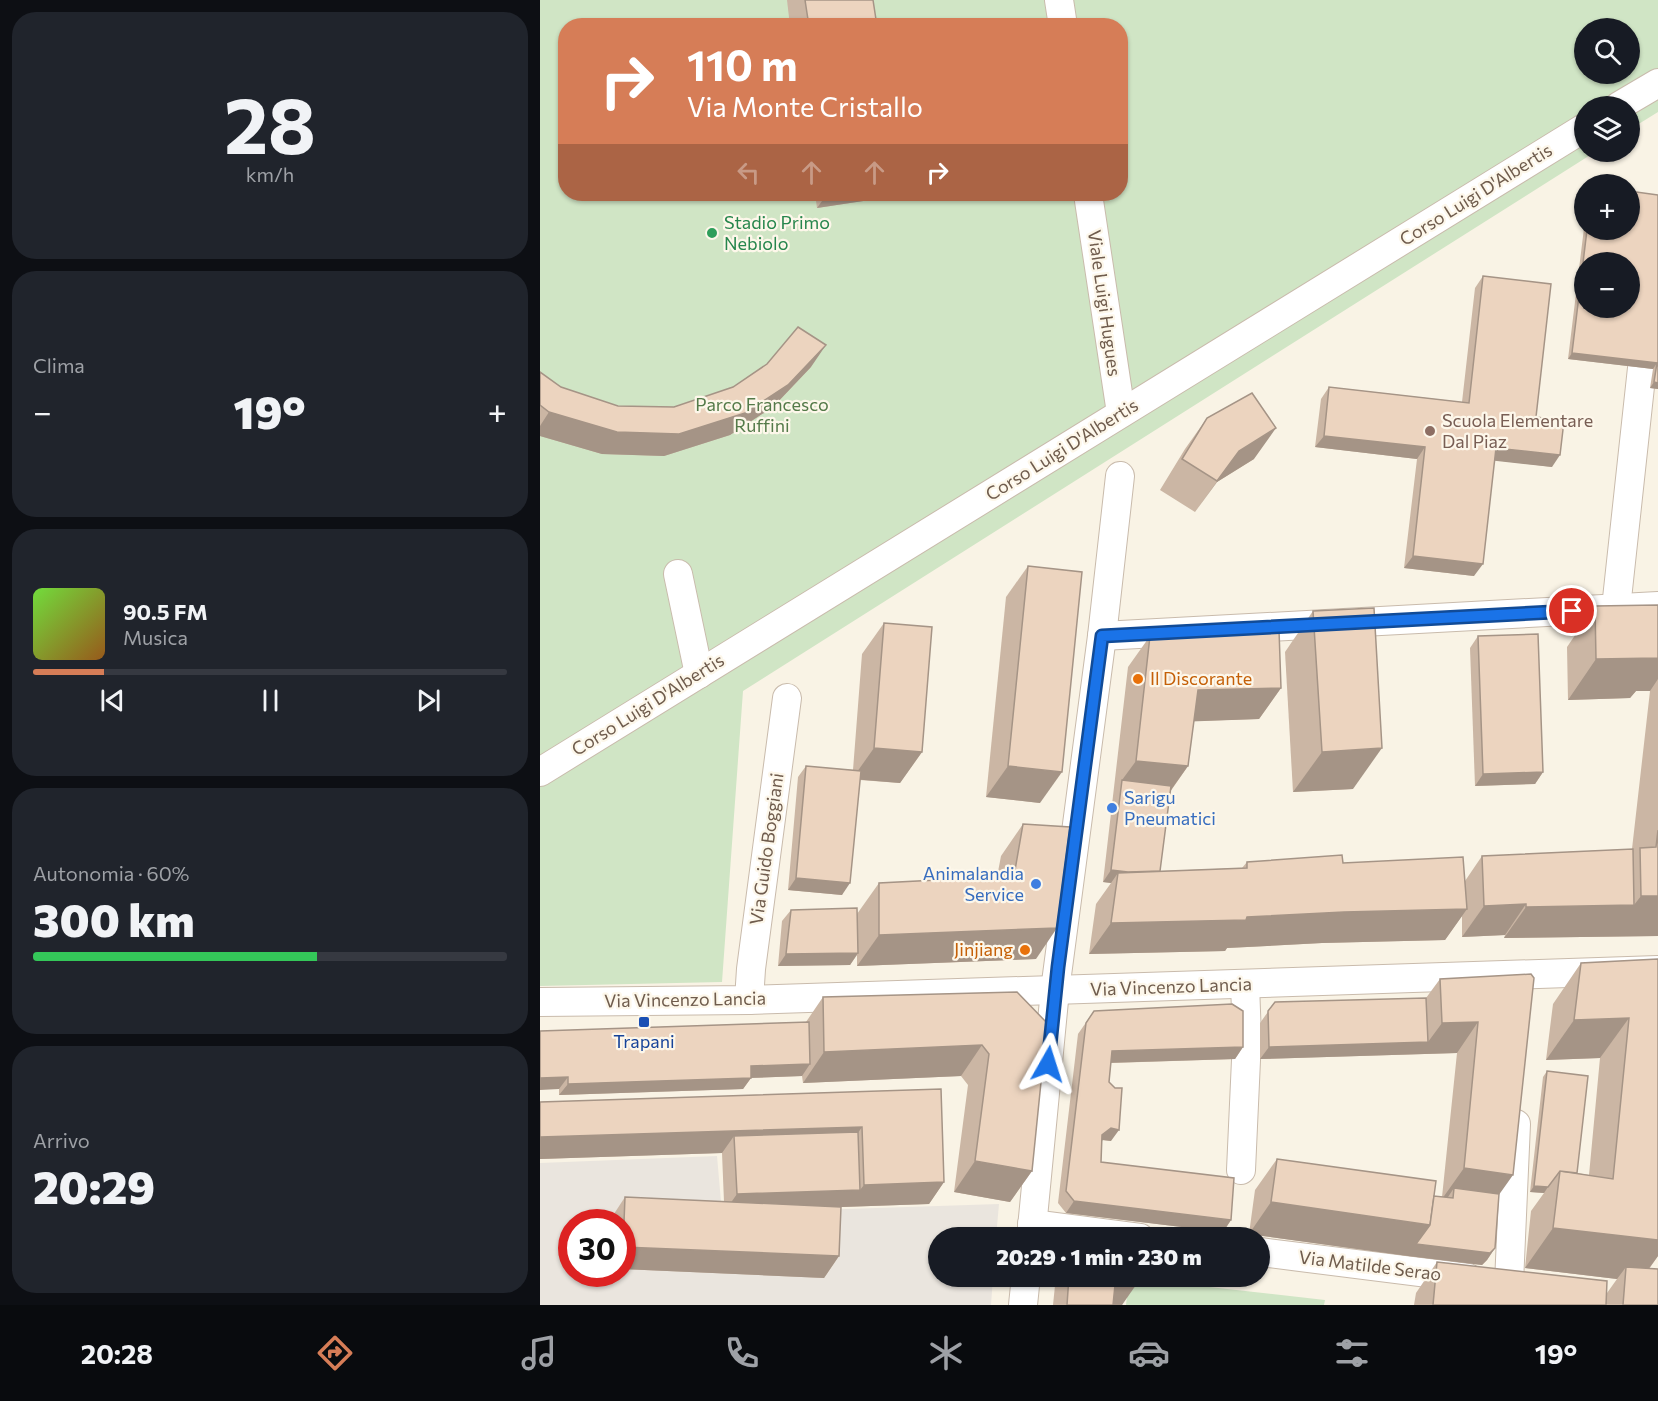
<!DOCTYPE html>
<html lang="it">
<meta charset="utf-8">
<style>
:root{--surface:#171b24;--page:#20242c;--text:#f1f3f6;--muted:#9ea1a6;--line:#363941;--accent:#d67d57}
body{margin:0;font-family:Commissioner,sans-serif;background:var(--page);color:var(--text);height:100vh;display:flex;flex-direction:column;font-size:22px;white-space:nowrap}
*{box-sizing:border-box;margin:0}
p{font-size:20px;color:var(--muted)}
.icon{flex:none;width:33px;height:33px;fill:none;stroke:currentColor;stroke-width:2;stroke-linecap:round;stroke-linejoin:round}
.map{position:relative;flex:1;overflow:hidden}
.details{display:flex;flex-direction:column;gap:12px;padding:12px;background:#0d0f14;width:540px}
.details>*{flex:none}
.hud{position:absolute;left:18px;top:18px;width:570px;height:183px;border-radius:24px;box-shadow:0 2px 4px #0004;background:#d67d57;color:#fff;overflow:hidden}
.buttons{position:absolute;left:1034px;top:18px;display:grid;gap:12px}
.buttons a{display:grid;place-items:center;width:66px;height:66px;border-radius:50%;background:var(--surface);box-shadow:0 2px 4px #0004;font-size:30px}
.speed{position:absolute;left:18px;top:1209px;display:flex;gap:12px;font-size:30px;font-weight:700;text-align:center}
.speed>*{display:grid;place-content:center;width:78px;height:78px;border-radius:50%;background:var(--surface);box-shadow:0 2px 4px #0004;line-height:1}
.speed .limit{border:9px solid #d22;background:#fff;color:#111}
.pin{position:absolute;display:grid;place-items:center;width:51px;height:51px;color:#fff;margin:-26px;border:3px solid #fff;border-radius:50%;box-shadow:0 2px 6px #0007}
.me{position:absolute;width:66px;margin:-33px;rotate:6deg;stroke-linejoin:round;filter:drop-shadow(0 0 4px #0008)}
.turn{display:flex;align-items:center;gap:21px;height:126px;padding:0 30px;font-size:27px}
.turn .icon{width:78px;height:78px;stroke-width:2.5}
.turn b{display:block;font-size:42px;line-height:51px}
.lanes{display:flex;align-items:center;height:57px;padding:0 30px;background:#0003;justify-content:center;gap:30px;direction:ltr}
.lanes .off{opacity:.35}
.big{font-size:45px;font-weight:800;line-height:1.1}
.details .widget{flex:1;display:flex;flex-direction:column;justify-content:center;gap:9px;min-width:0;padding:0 21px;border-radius:24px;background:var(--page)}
.details .dial{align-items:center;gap:0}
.dial b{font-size:78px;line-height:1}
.song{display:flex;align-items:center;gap:18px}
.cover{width:72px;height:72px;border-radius:9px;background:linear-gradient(135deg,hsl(100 70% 55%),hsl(30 70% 35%))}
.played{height:6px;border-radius:3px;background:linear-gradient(90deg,var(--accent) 15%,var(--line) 15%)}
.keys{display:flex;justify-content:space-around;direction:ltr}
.heat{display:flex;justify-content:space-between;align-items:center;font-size:33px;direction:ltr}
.charge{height:9px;border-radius:4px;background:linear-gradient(90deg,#34c759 60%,var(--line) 0)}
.trip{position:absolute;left:388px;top:1227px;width:342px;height:60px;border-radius:30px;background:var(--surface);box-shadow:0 2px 4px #0004;font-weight:800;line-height:60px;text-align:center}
.tabs{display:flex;height:96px;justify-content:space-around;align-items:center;background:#090b0e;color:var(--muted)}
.tabs .icon{width:42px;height:42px}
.tabs .current{color:var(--accent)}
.tabs b{font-size:27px;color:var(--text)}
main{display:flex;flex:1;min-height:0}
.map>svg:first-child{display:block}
</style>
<main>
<section class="details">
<div class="widget dial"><b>28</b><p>km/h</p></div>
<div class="widget"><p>Clima</p>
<div class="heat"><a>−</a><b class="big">19°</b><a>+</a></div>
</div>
<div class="widget">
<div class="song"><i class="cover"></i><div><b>90.5 FM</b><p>Musica</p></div></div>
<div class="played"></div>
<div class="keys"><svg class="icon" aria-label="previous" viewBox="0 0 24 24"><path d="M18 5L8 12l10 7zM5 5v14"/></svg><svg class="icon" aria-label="pause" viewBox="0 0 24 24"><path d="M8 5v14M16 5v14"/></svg><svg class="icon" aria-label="next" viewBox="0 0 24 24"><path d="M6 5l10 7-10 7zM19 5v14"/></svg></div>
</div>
<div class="widget"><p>Autonomia · 60%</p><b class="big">300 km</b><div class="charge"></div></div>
<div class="widget"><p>Arrivo</p><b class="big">20:29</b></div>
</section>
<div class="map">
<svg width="1118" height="1305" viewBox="0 0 1118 1305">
<rect width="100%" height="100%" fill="#f9f3e5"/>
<!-- industrial -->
<path fill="#eae5de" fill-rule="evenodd" d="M 177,1156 L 182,1213 L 459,1204 L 456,1237 L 399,1238 L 399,1276 L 453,1277 L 451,1305 L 0,1305 L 0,1163 ZM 32,1222 L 82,1222 L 82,1274 L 32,1274 Z"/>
<!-- green -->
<g fill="#d0e5c5" fill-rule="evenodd">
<path d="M 0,0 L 1118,0 L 1118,112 L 1089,130 L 1089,106 L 1044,106 L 1044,152 L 1055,152 L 203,691 L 182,982 L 0,986 ZM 26,26 L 580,26 L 580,194 L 26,194 ZM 1044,28 L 1089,28 L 1089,74 L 1044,74 Z"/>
<polygon points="589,1278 785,1300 784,1305 586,1305"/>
</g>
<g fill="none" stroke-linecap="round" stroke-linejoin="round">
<defs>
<g id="minor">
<polyline points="519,0 523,26"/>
<polyline points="1079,106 1118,83"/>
<polyline points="548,194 581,413"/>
<polyline points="138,574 159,674"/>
<polyline points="1076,608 1102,368"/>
<polyline points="562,636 1118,606"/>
<polyline points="0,772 1044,128"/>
<polyline points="209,1000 211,969 247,698"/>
<polyline points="0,1002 209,1000 1118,970"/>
<polyline points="701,1170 707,1038 705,984"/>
<polyline points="492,1224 600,1238"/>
<polyline points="491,1238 515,990 562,636 580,476"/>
<polyline points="720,1252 928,1278"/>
<polyline points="969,1283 976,1124"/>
<polyline points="483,1305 486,1276"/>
</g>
</defs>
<!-- minor casing -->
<use href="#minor" stroke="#c9bbac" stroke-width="30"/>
<!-- minor -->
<use href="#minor" stroke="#fff" stroke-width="28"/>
</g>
<!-- wall -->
<g fill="#cbb6a4">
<polygon points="247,0 333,0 337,26 250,26"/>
<polygon points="275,194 346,194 343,198 277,208"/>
<polygon points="1118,195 1118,389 1110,388 1113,369 1028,359 1044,228 1044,230 1089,230"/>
<polygon points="943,276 996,417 1012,467 954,460 934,576 864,568 877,459 775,447 781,399 789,387 922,402 935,288"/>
<polygon points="271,367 233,407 190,435 124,456 62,454 0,436 0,372 21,387 78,406 134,407"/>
<polygon points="667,418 714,459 677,482 655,512 620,490 645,449"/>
<polygon points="488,566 500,803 446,797 466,597"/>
<polygon points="1118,605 1118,936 964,938 965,935 922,937 922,916 905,940 782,943 687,948 685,951 549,954 556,904 571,883 563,882 588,667 610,636 741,688 719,719 654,721 648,766 630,792 620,871 702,868 707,862 803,863 925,881 942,856 1092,849 1110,691 1096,691 1090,698 1028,700 1027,647 1055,606"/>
<polygon points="773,611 813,789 753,792 745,652"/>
<polygon points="344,623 382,752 360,783 320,780 302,895 248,890 258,777 266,766 313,770 322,654"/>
<polygon points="938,636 1003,772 995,784 935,786 930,648"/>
<polygon points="483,824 496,959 317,966 317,955 310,965 238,966 242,921 251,910 317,914 339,883 457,877 461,856"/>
<polygon points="1118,959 1118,1256 1109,1269 1118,1305 874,1305 876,1293 897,1262 1067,1293 1077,1279 985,1268 991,1211 1004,1193 990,1192 1003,1077 1007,1071 1037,1173 1049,1175 1060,1058 1006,1060 1013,1004 1041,963"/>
<polygon points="991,974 959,1194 955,1248 947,1260 942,1265 868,1256 709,1234 715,1190 737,1159 894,1196 902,1197 917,1053 720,1059 720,1023 735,1002 886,998 900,979"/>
<polygon points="477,992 492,1171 470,1202 414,1192 428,1085 421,1076 263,1083 262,1076 211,1078 203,1089 19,1095 19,1089 0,1031 266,1022 283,997"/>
<polygon points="554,1011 703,1047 695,1059 571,1063 569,1082 571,1141 562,1140 561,1162 691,1220 683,1232 526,1213 518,1203 538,1034"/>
<polygon points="401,1089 404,1182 389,1204 301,1207 299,1256 284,1278 82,1269 82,1222 69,1222 70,1220 85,1197 184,1202 182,1153 0,1159 0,1102"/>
<polygon points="516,1276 596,1276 582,1305 513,1305"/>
</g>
<!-- shaded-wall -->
<g fill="#a59486">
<polygon points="287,194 346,194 343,198 277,208"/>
<polygon points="286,345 271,367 233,407 190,435 124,456 62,454 0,436 0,426 9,412 139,434"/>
<polygon points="1032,353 1117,363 1113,369 1028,359"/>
<polygon points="1114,382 1118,383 1118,389 1110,388"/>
<polygon points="736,428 714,459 677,482 655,512 699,451"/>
<polygon points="784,436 885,447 877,459 775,447"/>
<polygon points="956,448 1020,455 1012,467 948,460"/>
<polygon points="873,556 943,564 934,576 864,568"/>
<polygon points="1118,651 1118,679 1110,691 1096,691 1090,698 1028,700 1056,659"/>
<polygon points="741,688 719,719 637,722 658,690"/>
<polygon points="334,748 382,752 360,783 312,779"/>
<polygon points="842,748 813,789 753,792 782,752"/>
<polygon points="596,761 648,766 626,797 582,780"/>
<polygon points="468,766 522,772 500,803 446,797"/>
<polygon points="1003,772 995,784 935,786 943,774"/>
<polygon points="571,870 620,876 578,873 571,883 563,882"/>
<polygon points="256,878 310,883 302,895 248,890"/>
<polygon points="1101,896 1118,896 1118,936 964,938 986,907 1094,905"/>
<polygon points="986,904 965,935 922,937 944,906"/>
<polygon points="927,909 905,940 782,943 687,948 685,951 549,954 571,923 804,912"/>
<polygon points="517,928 496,959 317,966 339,935"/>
<polygon points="318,953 310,965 238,966 246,954"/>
<polygon points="1089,1018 1060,1058 1006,1060 1034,1020"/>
<polygon points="938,1022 917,1053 720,1059 729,1047 888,1042 902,1023"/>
<polygon points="442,1045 421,1076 263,1083 284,1052"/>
<polygon points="703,1047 695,1059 564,1063 572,1051"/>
<polygon points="270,1064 262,1076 207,1078 211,1078 203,1089 19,1095 28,1084 211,1066"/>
<polygon points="28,1077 19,1089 0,1090 0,1078"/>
<polygon points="322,1127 307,1149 194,1136 182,1153 0,1159 0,1137"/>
<polygon points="571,1128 579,1130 571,1141 563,1140 554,1146 562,1135"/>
<polygon points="435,1161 492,1171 470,1202 414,1192"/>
<polygon points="924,1168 973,1175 951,1206 913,1198 914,1188 906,1200 902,1199"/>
<polygon points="404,1182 389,1204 185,1211 197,1194 320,1190 324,1185"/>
<polygon points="994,1186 1008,1187 1004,1193 990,1192"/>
<polygon points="534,1201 691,1220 683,1232 526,1213"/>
<polygon points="731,1202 890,1225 955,1248 947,1260 942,1265 868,1256 709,1234"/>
<polygon points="1013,1228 1118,1240 1118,1256 1107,1271 1086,1267 1077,1279 985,1268"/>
<polygon points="82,1247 83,1247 299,1256 284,1278 82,1269"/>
<polygon points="575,1285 596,1285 582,1305 561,1305"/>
</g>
<!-- building -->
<g fill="#ecd4bf" stroke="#a59486" stroke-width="1.5" fill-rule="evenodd">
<polygon points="265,0 333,0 337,26 269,26"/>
<path d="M 1089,191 L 1118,195 L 1118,383 L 1114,382 L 1117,363 L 1032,353 L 1047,230 L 1089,230 ZM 1044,262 L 1089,262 L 1089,308 L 1044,308 Z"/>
<polygon points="943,276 1011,284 996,417 1024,421 1020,455 956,448 943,564 873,556 885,447 784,436 789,387 929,403"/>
<polygon points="258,327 286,345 248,385 205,413 139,434 77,432 9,412 0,405 0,372 21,387 78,406 134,407 193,387 227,364"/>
<polygon points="712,393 736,428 699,451 677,481 642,459 667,418"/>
<polygon points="488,566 542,572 522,772 468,766"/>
<polygon points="1118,605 1118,658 1056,659 1055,606"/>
<polygon points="834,608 842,748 782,752 773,611"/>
<polygon points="344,623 392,627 382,752 334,748"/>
<polygon points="739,630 741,688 658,690 648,766 596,761 610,636"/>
<polygon points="998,634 1003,772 943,774 938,636"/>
<polygon points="266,766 321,771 310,883 256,878"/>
<polygon points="582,780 631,786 620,871 588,872 571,870"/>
<polygon points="483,824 530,827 517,928 339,935 339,883 474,876"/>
<polygon points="1118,830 1118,896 1101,896 1100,848 1116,847"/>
<polygon points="1093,849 1094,905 986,907 986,904 944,906 942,856"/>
<polygon points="802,855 803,863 923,857 927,909 804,912 707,917 706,920 571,923 578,873 707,868 707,862"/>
<polygon points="317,908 318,953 246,954 251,910"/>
<polygon points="1118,959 1118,1240 1013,1228 1020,1171 1073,1179 1089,1018 1034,1020 1041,963"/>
<polygon points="991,974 994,978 973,1175 924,1168 938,1022 902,1023 900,979"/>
<polygon points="477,992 507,1023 492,1171 435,1161 449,1054 442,1045 284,1052 283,997"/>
<polygon points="886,998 888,1042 729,1047 728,1011 735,1002"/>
<polygon points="692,1004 703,1011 703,1047 572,1051 569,1082 575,1088 582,1088 579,1130 571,1128 562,1135 561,1162 694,1178 691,1220 534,1201 526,1191 546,1023 554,1011"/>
<polygon points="269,1022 270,1064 211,1066 211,1078 28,1084 28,1077 0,1078 0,1031"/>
<polygon points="1007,1071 1048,1076 1037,1173 1020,1171 1008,1187 994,1186"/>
<polygon points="401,1089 404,1182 324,1185 322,1127 0,1137 0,1102"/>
<polygon points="318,1132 320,1190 197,1194 194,1136"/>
<polygon points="737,1159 896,1181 890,1225 731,1202"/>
<polygon points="914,1188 959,1194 955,1248 950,1253 876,1244 890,1225 894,1196 913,1198"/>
<polygon points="85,1197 301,1207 299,1256 83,1247"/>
<polygon points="533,1235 568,1238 533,1238"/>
<polygon points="897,1262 1067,1281 1066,1305 893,1305"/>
<polygon points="1086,1267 1118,1269 1118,1305 1083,1305"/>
<polygon points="529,1276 596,1276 596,1285 575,1285 573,1305 527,1305"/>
</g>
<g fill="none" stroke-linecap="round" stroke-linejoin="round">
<defs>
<polyline id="route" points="508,1064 518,967 562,636 1032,611"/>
</defs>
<!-- route casing -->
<use href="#route" stroke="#114b97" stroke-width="15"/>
<!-- route -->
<use href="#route" stroke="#1a73e8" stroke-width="10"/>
</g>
<!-- markers -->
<circle fill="#2e9e5b" stroke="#fdf7ea" stroke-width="2" cx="172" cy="233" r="6"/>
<circle fill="#8d6e63" stroke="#fdf7ea" stroke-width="2" cx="890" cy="431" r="6"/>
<g fill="#e8710a" stroke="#fdf7ea" stroke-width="2">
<circle cx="598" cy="679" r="6"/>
<circle cx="485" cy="950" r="6"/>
</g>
<g fill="#3f7fe0" stroke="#fdf7ea" stroke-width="2">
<circle cx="572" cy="808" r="6"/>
<circle cx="496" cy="884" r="6"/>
</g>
<rect fill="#1a4fb4" stroke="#fdf7ea" stroke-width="2" x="98" y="1016" width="12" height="12" rx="3"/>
<g text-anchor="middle" stroke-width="4.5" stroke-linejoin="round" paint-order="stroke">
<!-- street labels -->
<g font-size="18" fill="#6f5c4d" stroke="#fdf7ea">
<text transform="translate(936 195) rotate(-32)" y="6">Corso Luigi D'Albertis</text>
<text transform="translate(564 303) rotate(82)" y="6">Viale Luigi Hugues</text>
<text transform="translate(522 450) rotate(-32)" y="6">Corso Luigi D'Albertis</text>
<text transform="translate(108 705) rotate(-32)" y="6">Corso Luigi D'Albertis</text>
<text transform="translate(227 849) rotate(-82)" y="6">Via Guido Boggiani</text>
<text transform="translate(631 987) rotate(-2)" y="6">Via Vincenzo Lancia</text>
<text transform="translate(145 1000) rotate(-1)" y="6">Via Vincenzo Lancia</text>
<text transform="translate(830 1266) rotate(7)" y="6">Via Matilde Serao</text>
</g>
<!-- leisure labels -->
<g font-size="18" fill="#27864d" stroke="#fdf7ea" text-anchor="start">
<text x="184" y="229">Stadio Primo<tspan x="184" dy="21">Nebiolo</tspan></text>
</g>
<!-- park labels -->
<g font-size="18" fill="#547a49" stroke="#fdf7ea">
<text x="222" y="411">Parco Francesco<tspan x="222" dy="21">Ruffini</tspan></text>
</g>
<!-- education labels -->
<g font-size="18" fill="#785e54" stroke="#fdf7ea" text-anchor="start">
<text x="902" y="427">Scuola Elementare<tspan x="902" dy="21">Dal Piaz</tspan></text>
</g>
<!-- food labels -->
<g font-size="18" fill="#c56008" stroke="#fdf7ea" text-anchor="start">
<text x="610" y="685">Il Discorante</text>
<text x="473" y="956" text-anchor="end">Jinjiang</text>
</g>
<!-- shop labels -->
<g font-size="18" fill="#366cbe" stroke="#fdf7ea" text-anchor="start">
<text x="584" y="804">Sarigu<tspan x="584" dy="21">Pneumatici</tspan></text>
<text x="484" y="880" text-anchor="end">Animalandia<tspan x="484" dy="21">Service</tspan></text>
</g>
<!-- transit labels -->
<g font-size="18" fill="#164399" stroke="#fdf7ea">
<text x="104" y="1048">Trapani</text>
</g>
</g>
</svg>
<div class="buttons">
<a><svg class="icon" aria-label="search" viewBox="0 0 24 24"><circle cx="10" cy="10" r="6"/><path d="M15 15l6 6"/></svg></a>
<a><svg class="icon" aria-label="layers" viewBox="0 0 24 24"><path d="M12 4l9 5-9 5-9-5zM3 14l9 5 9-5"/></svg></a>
<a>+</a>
<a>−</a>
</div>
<div class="speed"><div class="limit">30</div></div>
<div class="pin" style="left:1032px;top:611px;background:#d93025"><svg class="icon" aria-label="arrive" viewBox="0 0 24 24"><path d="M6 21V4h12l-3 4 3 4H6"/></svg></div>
<svg class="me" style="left:508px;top:1064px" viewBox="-20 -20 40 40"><path d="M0-17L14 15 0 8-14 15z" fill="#1a73e8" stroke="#fff" stroke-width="4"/></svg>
<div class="trip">20:29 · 1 min · 230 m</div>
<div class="hud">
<div class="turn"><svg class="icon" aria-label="right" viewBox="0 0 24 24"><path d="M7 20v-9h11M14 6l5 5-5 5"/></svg><div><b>110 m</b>Via Monte Cristallo</div></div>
<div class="lanes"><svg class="icon off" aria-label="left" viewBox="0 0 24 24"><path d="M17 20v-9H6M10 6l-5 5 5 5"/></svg><svg class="icon off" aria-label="ahead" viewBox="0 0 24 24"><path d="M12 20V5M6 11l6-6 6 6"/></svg><svg class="icon off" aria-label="ahead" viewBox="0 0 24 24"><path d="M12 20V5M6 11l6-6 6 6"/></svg><svg class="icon" aria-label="right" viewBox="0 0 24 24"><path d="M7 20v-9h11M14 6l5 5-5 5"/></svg></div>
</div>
</div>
</main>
<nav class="tabs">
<b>20:28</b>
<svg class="icon current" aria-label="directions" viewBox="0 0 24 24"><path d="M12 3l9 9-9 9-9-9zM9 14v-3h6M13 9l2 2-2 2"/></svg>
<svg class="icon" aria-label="music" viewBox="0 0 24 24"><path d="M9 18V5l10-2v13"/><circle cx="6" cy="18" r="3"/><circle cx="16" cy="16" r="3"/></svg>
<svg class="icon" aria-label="phone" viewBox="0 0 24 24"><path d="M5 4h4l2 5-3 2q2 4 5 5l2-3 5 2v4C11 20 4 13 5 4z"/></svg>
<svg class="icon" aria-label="climate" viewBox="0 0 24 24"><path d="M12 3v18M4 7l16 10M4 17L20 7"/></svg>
<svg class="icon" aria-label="car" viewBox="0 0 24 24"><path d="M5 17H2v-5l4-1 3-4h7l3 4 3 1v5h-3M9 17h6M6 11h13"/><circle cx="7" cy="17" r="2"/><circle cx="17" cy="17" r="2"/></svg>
<svg class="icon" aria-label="filters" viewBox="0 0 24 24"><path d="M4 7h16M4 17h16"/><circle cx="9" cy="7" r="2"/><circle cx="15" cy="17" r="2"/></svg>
<b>19°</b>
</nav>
